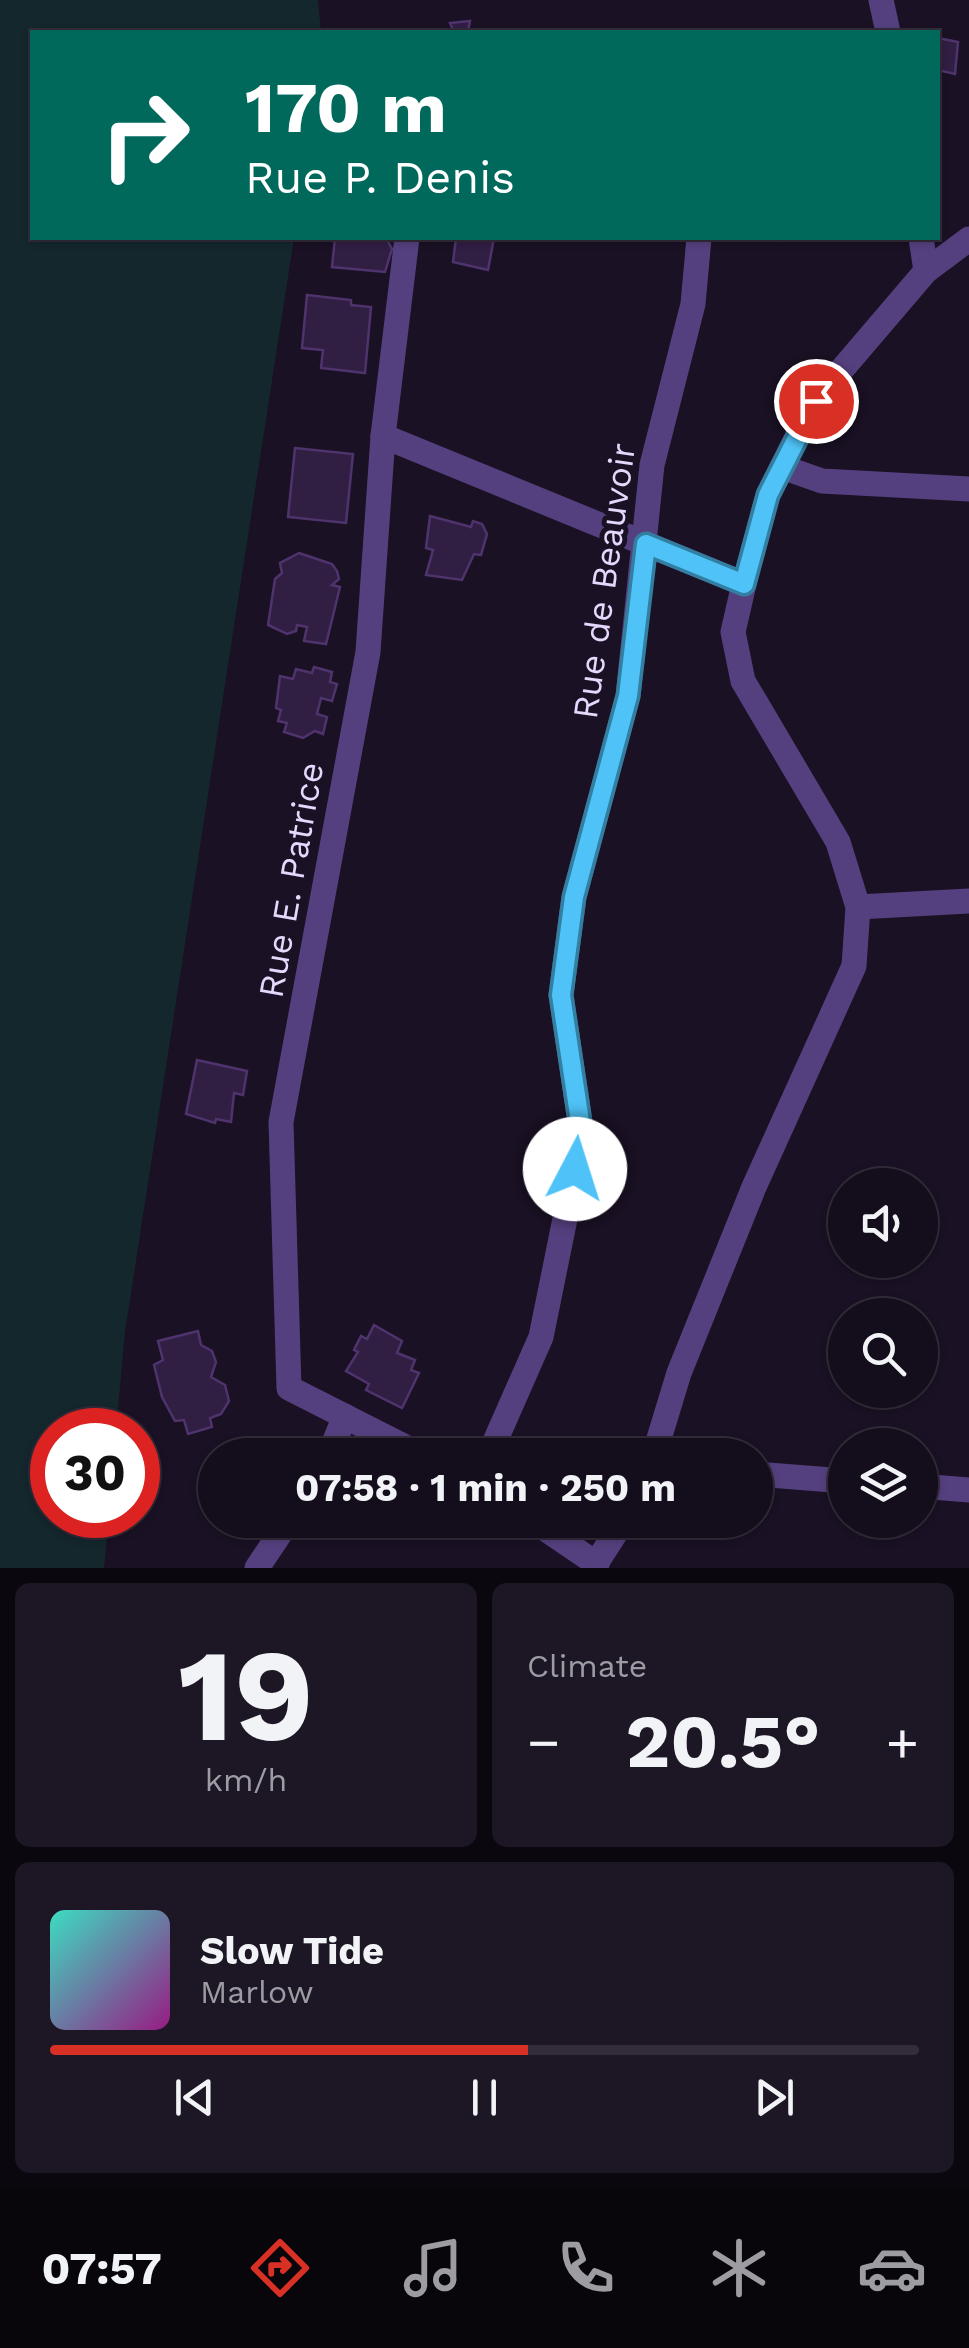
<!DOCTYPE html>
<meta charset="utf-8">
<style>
:root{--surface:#140d1b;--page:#1d1624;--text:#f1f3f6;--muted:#9d9ca3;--line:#332d3a;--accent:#d93025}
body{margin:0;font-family:"Work Sans",sans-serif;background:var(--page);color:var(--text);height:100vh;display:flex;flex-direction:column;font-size:38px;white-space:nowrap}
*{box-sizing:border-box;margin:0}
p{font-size:32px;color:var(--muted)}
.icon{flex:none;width:55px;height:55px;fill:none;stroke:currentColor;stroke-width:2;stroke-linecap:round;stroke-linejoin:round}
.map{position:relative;height:1568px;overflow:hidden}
.details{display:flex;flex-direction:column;gap:15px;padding:15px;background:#0b070f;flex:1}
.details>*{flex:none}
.guide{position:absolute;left:30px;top:30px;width:910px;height:210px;border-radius:0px;box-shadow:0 2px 8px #0004,0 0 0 2px var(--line);background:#00695c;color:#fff;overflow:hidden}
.controls{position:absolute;left:828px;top:1168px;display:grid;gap:20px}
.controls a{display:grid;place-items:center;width:110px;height:110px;border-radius:50%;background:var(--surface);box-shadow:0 2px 8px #0004,0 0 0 2px var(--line);font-size:50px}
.speed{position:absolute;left:30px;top:1408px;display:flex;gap:20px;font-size:50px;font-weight:700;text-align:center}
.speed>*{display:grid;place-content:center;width:130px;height:130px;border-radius:50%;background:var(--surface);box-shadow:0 2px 8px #0004,0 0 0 2px var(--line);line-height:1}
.speed .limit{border:15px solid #d22;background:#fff;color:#111}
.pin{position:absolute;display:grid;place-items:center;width:85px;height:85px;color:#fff;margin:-42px;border:5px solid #fff;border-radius:50%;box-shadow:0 2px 10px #0007}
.me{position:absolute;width:110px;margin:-55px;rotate:5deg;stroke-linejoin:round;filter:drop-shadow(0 0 8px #0008)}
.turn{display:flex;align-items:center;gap:35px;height:210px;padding:0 50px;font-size:45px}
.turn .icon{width:130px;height:130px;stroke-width:2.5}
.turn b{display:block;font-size:70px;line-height:85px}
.big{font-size:75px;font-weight:700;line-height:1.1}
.details .card{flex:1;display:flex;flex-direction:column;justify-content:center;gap:15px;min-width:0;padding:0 35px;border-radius:15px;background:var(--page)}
.details .dial{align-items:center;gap:0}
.dial b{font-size:130px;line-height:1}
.song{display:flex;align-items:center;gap:30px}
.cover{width:120px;height:120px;border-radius:15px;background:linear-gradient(135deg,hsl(170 70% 55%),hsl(310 70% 35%))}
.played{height:10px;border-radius:5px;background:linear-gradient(90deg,var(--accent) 55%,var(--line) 55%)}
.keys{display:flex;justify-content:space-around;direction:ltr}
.heat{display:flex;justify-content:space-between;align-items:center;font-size:55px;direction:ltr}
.details .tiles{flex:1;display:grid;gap:15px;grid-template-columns:1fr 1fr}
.card:last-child{grid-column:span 2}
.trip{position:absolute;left:198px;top:1438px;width:575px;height:100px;border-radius:50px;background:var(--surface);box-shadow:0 2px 8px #0004,0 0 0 2px var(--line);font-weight:700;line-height:100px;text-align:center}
.menu{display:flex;height:160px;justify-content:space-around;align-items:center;background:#08050b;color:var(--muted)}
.menu .icon{width:70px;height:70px}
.menu .on{color:var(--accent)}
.menu b{font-size:45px;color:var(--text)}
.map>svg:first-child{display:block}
</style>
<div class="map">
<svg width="969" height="1568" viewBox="0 0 969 1568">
<rect width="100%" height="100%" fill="#1a1124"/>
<!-- green -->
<polygon fill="#14272d" points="0,0 318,0 321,32 32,32 32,238 294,238 125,1332 116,1430 52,1430 52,1515 109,1515 104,1568 0,1568"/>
<!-- building -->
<g fill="#311e43" stroke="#4f336d" stroke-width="2.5">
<polygon points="470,21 468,32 454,32 450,23"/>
<polygon points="938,38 958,42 955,74 938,70"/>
<polygon points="335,238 386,238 392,249 385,272 332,267"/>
<polygon points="456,238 494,238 488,270 453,262"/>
<polygon points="720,238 777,238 777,241"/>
<polygon points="307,295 351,300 351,305 371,307 365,373 321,368 323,350 302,348"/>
<polygon points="295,448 353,454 346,523 288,517"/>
<polygon points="430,516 471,527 473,521 482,524 487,534 481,555 474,554 462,580 426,575 433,550 426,548"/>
<polygon points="299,553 332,564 337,571 339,579 332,585 340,587 326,644 304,641 307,627 297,625 296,631 287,634 268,625 275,579 282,573 280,563"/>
<polygon points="314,667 332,672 330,682 337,684 332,701 321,698 317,714 327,717 323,734 315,731 303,738 284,732 287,723 278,721 281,710 276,708 280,676 293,679 296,669 312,673"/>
<polygon points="197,1060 247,1071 243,1095 234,1093 231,1122 216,1119 215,1123 186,1114"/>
<polygon points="374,1325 402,1341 397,1353 415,1360 411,1370 419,1373 402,1408 366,1390 369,1384 346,1371 358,1352 354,1350 361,1336 367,1339"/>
<polygon points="198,1331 201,1345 212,1351 216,1362 211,1377 225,1385 229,1401 221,1414 210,1418 212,1427 188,1434 184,1420 175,1421 162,1397 154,1365 163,1360 158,1341"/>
</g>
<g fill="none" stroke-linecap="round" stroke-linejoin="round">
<!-- minor -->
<g stroke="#55407f" stroke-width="25">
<polyline points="881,0 888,32"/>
<polyline points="407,238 383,436 368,652 281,1122 289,1388 421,1455"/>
<polyline points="921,238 926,271"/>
<polyline points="383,436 744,584"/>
<polyline points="782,467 822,481 969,489"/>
<polyline points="858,907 969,901"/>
<polyline points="329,1455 345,1416"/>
<polyline points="489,1455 541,1337 582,1135 561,995 574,897 628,696 652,465 693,304 699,238"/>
<polyline points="654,1455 679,1373 754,1187 854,966 858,907 838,842 743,681 733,632 744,584 768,495 815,401 926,271 969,239"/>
<polyline points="755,1474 845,1481"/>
<polyline points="920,1486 969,1490"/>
<polyline points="532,1520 597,1564"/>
<polyline points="257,1568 289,1520"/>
<polyline points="593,1568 624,1520"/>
</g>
</g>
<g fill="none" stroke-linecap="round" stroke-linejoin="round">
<defs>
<polyline id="route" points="575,1169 582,1135 561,995 574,897 628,696 646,544 744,584 768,495 816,401"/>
</defs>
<!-- route casing -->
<use href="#route" stroke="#337fa1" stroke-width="25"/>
<!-- route -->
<use href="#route" stroke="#4fc3f7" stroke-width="18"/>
</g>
<g text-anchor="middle" stroke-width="10" stroke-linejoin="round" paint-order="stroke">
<!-- street labels -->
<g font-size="35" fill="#e6d7fc" stroke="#1a1124">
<text transform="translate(604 581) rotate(-82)" y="12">Rue de Beauvoir</text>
<text transform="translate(291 880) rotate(-80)" y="12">Rue E. Patrice</text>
</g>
</g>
</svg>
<div class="controls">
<a><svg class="icon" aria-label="sound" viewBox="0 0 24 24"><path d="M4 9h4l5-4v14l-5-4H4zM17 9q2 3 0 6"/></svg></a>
<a><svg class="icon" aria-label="search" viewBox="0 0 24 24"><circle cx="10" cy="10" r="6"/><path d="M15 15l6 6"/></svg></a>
<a><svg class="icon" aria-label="layers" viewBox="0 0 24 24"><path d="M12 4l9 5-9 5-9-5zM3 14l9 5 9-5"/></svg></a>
</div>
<div class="speed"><div class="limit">30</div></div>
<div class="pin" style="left:816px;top:401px;background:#d93025"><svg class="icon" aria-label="arrive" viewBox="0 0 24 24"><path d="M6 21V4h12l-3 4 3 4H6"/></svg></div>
<svg class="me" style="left:575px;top:1169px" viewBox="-20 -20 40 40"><circle r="19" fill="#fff"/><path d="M0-13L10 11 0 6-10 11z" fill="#4fc3f7"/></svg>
<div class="trip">07:58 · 1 min · 250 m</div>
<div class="guide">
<div class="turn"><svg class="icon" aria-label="right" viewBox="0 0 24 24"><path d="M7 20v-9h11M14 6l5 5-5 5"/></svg><div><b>170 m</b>Rue P. Denis</div></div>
</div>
</div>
<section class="details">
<div class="tiles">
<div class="card dial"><b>19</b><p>km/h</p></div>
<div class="card"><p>Climate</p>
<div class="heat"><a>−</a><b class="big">20.5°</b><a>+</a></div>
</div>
<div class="card">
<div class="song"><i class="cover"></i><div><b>Slow Tide</b><p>Marlow</p></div></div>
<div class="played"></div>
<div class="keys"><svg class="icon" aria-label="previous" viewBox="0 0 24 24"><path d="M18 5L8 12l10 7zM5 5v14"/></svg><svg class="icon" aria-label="pause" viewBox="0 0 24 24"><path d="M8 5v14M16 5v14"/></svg><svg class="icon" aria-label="next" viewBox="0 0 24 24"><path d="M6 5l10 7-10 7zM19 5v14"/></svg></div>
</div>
</div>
</section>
<nav class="menu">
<b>07:57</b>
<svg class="icon on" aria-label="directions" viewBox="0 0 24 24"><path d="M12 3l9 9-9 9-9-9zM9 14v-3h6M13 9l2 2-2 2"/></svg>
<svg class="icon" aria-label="music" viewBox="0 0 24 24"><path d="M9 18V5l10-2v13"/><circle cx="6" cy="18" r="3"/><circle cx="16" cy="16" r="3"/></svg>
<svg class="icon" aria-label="phone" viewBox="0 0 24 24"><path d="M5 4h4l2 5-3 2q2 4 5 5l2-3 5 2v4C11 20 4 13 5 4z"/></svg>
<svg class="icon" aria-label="climate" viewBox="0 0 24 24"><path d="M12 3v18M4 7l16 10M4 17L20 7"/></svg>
<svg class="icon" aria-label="car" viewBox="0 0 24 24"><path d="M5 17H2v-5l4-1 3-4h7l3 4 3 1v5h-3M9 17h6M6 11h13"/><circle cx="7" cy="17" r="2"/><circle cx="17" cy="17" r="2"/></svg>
</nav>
